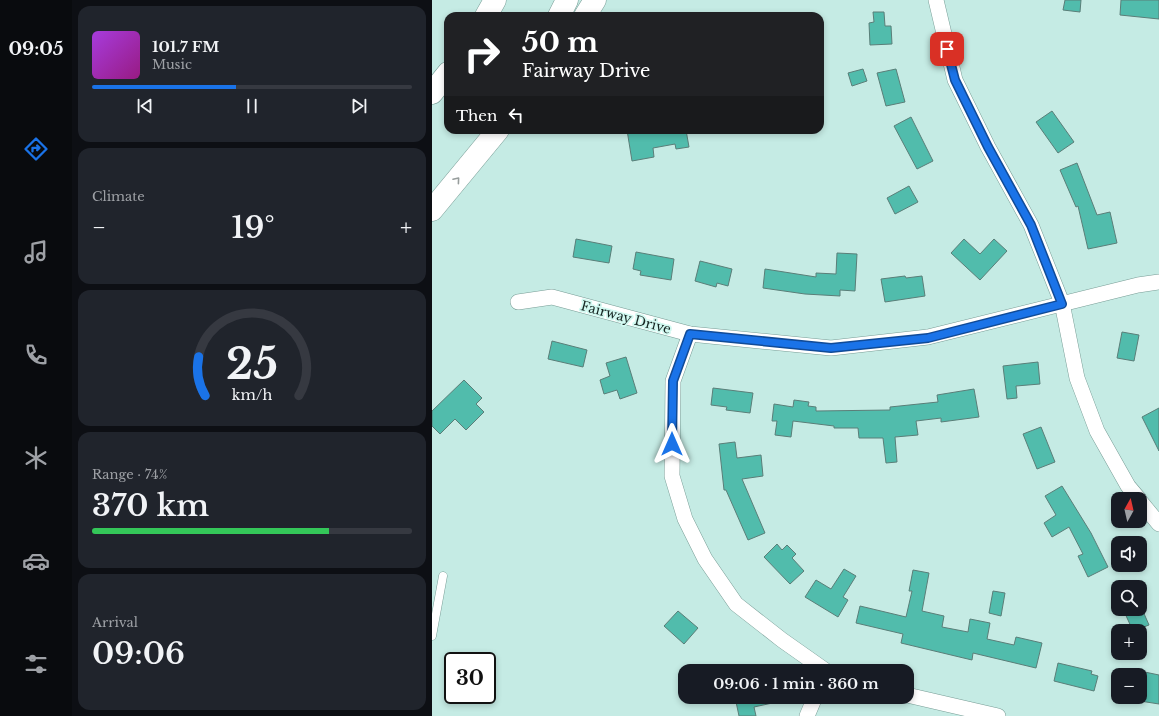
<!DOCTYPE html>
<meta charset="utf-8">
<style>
:root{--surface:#171b24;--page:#20242c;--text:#f1f3f6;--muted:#9ea1a6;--line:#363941;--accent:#1a73e8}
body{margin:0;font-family:"Libre Baskerville",serif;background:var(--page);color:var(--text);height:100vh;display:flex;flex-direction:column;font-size:15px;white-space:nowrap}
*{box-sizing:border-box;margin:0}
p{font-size:13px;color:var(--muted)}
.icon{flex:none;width:22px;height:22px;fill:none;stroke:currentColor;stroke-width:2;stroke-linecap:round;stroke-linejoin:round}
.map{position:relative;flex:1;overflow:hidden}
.sheet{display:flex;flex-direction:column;gap:6px;padding:6px;background:#0d0f14;width:360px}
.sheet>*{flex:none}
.banner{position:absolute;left:12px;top:12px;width:380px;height:122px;border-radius:12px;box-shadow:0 2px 6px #0003;background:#202124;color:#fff;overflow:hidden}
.needle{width:26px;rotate:8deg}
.controls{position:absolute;left:679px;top:492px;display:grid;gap:8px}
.controls a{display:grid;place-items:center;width:36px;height:36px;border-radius:8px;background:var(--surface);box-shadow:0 2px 6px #0003;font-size:20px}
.speed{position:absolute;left:12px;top:652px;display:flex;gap:8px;font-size:20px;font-weight:700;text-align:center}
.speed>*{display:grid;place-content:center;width:52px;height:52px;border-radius:50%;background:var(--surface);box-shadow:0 2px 6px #0003;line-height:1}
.speed .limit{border:2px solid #111;border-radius:6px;background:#fff;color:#111}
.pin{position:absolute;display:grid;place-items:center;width:34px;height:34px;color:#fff;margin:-17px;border-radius:8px;box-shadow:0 2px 6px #0006}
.me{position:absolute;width:44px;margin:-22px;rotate:0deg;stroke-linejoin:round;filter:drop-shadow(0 0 3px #0008)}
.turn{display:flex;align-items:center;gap:14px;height:84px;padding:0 12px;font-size:18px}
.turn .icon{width:52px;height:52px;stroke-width:2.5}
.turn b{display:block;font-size:28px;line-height:34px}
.then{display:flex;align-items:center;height:38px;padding:0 12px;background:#0003;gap:8px;font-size:15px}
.big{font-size:30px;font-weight:600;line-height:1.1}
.sheet .widget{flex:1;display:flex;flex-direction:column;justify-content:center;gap:6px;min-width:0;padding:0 14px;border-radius:12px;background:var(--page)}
.sheet .dial{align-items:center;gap:0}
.dial svg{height:104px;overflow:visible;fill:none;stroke:var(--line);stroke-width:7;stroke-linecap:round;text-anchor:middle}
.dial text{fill:var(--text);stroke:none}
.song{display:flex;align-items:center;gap:12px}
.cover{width:48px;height:48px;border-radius:6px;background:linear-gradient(135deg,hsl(280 70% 55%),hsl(310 70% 35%))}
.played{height:4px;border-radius:2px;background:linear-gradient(90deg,var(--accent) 45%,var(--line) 45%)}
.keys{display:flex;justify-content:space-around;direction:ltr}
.heat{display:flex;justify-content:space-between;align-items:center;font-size:22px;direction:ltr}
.charge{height:6px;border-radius:3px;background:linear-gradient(90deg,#34c759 74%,var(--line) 0)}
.trip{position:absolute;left:246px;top:664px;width:236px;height:40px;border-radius:12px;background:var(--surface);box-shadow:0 2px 6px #0003;font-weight:600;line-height:40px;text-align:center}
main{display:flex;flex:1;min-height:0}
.menu{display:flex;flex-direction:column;width:72px;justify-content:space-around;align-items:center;background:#090b0e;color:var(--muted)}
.menu .icon{width:28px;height:28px}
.menu .on{color:var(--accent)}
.menu b{font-size:18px;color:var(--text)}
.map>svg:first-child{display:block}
</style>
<main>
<nav class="menu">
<b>09:05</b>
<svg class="icon on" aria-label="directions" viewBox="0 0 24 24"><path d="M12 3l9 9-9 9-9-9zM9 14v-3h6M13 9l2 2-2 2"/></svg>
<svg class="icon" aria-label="music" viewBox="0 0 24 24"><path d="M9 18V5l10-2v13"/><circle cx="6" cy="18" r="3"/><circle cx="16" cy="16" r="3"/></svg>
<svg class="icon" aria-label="phone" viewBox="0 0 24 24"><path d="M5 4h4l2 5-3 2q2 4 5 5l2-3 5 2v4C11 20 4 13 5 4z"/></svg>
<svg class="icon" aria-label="climate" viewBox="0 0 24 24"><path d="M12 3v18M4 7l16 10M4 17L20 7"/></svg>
<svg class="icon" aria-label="car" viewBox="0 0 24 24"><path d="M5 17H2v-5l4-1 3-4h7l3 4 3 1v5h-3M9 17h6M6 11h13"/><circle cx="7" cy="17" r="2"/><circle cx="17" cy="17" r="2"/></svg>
<svg class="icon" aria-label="filters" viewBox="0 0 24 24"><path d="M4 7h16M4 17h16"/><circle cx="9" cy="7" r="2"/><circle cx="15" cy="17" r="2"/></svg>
</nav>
<section class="sheet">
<div class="widget">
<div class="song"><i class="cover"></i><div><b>101.7 FM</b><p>Music</p></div></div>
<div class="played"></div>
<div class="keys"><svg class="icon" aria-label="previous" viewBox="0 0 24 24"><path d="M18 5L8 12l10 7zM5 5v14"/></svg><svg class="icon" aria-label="pause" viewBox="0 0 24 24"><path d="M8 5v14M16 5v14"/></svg><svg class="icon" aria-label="next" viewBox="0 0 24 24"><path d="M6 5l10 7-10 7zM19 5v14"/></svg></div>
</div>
<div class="widget"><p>Climate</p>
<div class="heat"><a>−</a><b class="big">19°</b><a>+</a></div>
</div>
<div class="widget dial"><svg viewBox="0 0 100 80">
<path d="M14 69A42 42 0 1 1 86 69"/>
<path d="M14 69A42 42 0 0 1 9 39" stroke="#1a73e8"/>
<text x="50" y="56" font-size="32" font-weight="700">25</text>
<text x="50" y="72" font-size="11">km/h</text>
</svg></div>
<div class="widget"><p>Range · 74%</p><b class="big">370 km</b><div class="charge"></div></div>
<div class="widget"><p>Arrival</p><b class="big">09:06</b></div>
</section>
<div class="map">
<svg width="727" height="716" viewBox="0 0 727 716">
<rect width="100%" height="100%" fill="#c5ebe4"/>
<!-- building -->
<g fill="#51bcac" stroke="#5a7e78">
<polygon points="633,0 649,0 648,12 631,10"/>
<polygon points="689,0 727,0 727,19 688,15"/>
<polygon points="441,12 452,12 453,26 459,26 460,44 438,45 437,23 442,22"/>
<polygon points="431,69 435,81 420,86 416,73"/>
<polygon points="464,69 473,102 454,106 445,73"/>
<polygon points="620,111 642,142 626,153 604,122"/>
<polygon points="479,117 501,161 485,169 462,126"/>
<polygon points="195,130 254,130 257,147 244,149 243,144 221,148 222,157 200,161"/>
<polygon points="645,163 665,215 678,212 685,243 656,249 646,206 644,207 628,170"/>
<polygon points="477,186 486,202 463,214 455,198"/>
<polygon points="144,239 180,246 177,263 141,257"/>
<polygon points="532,239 548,254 562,239 575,251 548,280 519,253"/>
<polygon points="204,252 242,259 239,280 208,275 209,271 201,269"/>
<polygon points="405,253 425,254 423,291 408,290 408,296 373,294 331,288 333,269 384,277 384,273 404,274"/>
<polygon points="268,261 300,269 296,286 285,283 284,287 263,281"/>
<polygon points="473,276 474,278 490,276 493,296 453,302 449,279"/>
<polygon points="690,332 707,335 702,361 685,358"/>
<polygon points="120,341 155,350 151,367 116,359"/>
<polygon points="194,357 205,393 188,399 185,390 172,394 168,380 178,376 174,363"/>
<polygon points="606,362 608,384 584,386 585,398 575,399 571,366"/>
<polygon points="32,380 50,398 44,404 52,412 34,430 23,419 8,434 0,426 0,411"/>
<polygon points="281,388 321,393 318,413 294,410 295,407 279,405"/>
<polygon points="542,389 547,417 509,422 509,418 484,421 486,435 463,437 465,462 454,463 451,438 427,438 426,428 402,428 402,426 361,421 359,437 343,435 345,421 340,421 342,404 361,407 362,400 377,402 376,406 384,407 384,411 458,410 458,407 506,402 505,395"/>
<polygon points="727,408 727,451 710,417"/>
<polygon points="609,427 623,462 605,469 591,434"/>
<polygon points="303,442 305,458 329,455 331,476 310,479 333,533 316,540 294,490 292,490 287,444"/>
<polygon points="630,486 659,533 676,567 656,577 646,556 651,554 637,527 620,537 612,523 624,515 613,496"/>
<polygon points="345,544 350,550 355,545 364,554 360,558 372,571 358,584 332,557"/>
<polygon points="412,569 424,576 411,597 416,600 406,617 373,597 384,580 399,589"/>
<polygon points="481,570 497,573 490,611 512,616 510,627 536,632 538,619 558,623 555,639 582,645 584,637 610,643 604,668 541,653 540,660 469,643 471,634 424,623 428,606 474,617 480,591 477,591"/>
<polygon points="561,591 573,593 569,616 557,613"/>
<polygon points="691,609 710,609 717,625 701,631"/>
<polygon points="246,611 266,628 252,644 232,626"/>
<polygon points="626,663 660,671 659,674 666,676 662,691 622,681"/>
<polygon points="708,671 727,675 727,704 708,701"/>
<polygon points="303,697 344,697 345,702 322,707 324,716 307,716"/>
</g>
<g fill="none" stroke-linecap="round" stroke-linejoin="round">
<defs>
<polyline id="lane" points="0,636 11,576"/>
<g id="street">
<polyline points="504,0 523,80 556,147 599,225 630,303 645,378 665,431 696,486 707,499"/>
<polyline points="86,302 120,297 258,334 399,348 496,337 706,285 727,282"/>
<polyline points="258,334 241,381 240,476 253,519 273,559 304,604 350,640 394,671"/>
<polyline points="708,501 727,524"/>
<polyline points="475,695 566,716"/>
<polyline points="375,716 383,697"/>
</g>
<g id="highway">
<polyline points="54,16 63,0"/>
<polyline points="127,16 135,0"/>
<polyline points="153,16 163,0"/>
<polyline points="0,93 16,73"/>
<polyline points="0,210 66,130"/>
</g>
</defs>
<!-- lane casing -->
<use href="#lane" stroke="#789d96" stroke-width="9"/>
<!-- street casing -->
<use href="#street" stroke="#789d96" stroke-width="16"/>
<!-- highway casing -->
<use href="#highway" stroke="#789d96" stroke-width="23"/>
<!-- lane -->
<use href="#lane" stroke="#fff" stroke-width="8"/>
<!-- street -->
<use href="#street" stroke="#fff" stroke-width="15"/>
<!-- highway -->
<use href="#highway" stroke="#fff" stroke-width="22"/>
</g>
<!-- one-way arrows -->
<defs><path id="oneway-chevron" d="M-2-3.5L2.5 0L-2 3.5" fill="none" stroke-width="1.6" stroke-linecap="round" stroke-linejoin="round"/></defs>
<use stroke="#979d9c" href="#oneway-chevron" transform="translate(25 180) rotate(-50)"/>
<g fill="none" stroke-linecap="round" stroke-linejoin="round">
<defs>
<polyline id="route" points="240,444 241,381 258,334 399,348 496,338 630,304 599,225 556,147 523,80 515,49"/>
</defs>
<!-- route casing -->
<use href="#route" stroke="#114b97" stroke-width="10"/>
<!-- route -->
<use href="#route" stroke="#1a73e8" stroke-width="7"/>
</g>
<g text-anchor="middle" stroke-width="3.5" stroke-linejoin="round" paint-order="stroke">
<!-- street labels -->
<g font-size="13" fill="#172623" stroke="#d2f9f1">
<text transform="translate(194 317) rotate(15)" y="5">Fairway Drive</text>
</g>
</g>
</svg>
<div class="controls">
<a><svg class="needle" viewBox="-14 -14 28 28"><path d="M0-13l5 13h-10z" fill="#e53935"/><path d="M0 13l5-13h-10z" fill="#9ea1a6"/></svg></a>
<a><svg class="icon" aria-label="sound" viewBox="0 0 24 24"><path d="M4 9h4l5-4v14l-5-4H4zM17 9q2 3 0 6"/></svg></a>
<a><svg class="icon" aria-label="search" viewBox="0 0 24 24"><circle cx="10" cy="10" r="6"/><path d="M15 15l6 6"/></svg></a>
<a>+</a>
<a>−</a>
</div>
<div class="speed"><div class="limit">30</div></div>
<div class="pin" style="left:515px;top:49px;background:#d93025"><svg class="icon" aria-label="arrive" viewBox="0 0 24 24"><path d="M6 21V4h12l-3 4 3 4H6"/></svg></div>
<svg class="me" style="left:240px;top:444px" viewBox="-20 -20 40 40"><path d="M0-17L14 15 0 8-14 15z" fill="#1a73e8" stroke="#fff" stroke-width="4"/></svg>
<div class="trip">09:06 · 1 min · 360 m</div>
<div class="banner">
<div class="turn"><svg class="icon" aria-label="right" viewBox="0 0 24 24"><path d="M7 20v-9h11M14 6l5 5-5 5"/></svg><div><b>50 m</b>Fairway Drive</div></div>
<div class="then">Then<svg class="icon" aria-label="left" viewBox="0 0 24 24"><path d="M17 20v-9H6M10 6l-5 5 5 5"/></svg></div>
</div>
</div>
</main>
